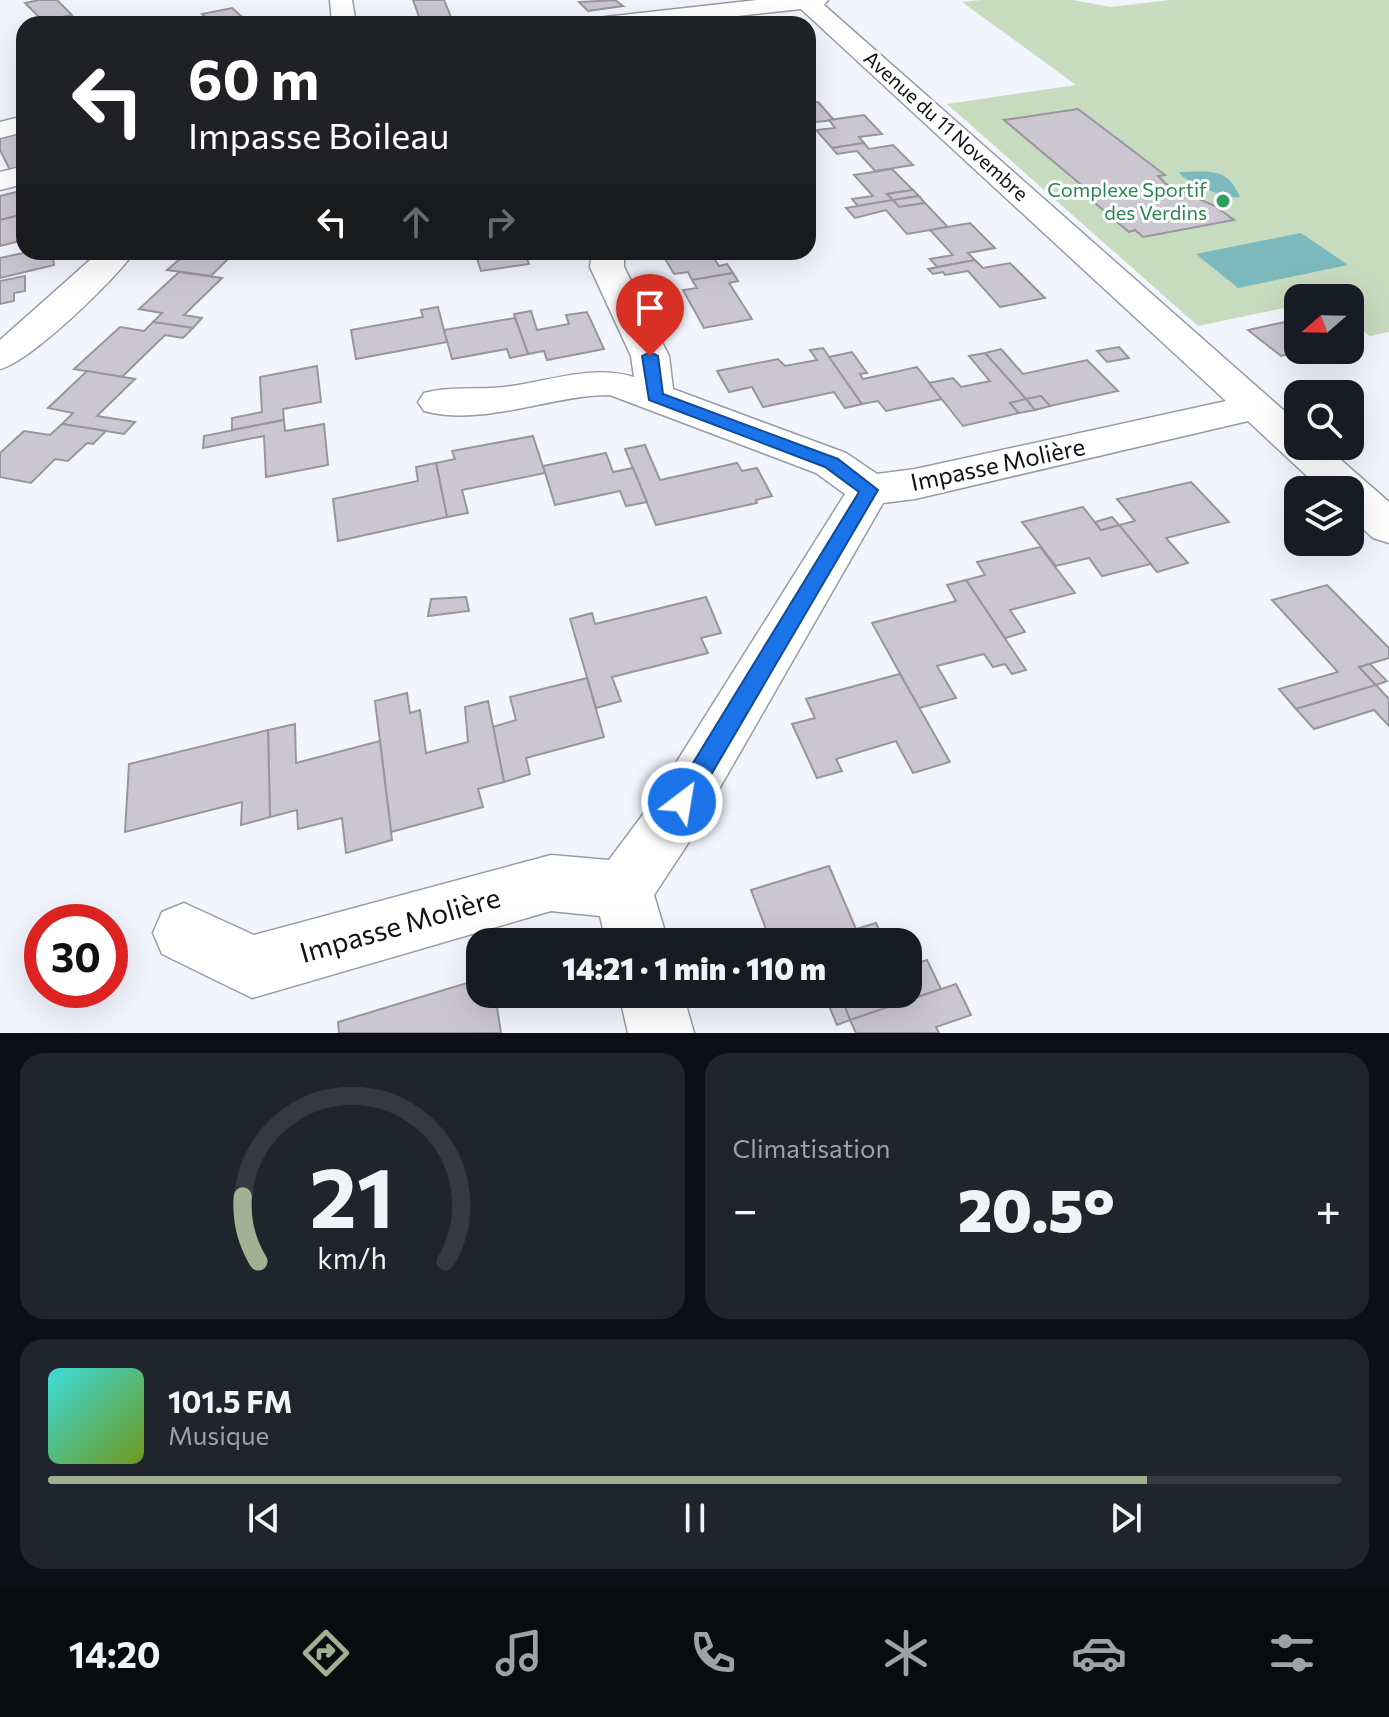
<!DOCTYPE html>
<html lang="fr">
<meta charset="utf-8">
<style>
:root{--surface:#171b24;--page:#20242c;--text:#f1f3f6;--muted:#9ea1a6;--line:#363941;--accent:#a0b193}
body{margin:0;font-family:Commissioner,sans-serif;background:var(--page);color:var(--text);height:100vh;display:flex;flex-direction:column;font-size:30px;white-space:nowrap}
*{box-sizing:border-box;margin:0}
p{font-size:26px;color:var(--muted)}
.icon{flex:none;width:44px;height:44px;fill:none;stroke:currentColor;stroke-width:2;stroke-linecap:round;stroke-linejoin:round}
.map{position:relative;height:1033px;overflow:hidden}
.sheet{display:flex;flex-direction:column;gap:20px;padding:20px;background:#0d0f14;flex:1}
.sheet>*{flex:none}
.banner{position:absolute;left:16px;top:16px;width:800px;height:244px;border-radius:24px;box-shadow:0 8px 32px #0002;background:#202124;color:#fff;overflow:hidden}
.needle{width:52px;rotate:250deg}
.buttons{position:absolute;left:1284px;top:284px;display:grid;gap:16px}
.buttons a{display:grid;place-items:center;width:80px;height:80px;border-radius:16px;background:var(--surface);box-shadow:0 8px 32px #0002;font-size:40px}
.speed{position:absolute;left:24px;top:904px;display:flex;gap:16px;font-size:40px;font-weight:700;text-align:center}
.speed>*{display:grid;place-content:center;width:104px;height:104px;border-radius:50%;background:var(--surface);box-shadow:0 8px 32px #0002;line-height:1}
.speed .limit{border:12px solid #d22;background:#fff;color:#111}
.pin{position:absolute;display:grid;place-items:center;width:68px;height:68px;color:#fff;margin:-82px -34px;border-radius:50% 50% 50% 0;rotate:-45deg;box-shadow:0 0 8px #0007}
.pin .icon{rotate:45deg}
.me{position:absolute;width:88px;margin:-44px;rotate:31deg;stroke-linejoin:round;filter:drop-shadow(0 0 6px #0008)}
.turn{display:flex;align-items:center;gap:28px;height:168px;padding:0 40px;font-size:36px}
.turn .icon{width:104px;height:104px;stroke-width:2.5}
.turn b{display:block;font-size:56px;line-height:68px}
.lanes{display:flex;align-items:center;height:76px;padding:0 40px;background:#0003;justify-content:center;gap:40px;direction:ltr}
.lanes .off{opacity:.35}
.big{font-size:60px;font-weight:800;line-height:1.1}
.sheet .tile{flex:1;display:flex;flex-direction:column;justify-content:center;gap:12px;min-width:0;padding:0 28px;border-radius:24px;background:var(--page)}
.sheet .dial{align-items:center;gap:0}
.dial svg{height:208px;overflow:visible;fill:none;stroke:var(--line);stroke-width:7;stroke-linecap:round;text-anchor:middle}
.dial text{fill:var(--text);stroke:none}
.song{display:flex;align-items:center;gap:24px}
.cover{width:96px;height:96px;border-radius:12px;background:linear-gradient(135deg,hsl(180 70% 55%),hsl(80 70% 35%))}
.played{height:8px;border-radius:4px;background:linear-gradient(90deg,var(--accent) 85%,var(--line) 85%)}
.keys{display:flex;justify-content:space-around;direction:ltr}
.heat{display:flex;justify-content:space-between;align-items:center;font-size:44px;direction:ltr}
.sheet .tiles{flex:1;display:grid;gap:20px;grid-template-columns:1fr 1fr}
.tile:last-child{grid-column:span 2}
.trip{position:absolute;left:466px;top:928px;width:456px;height:80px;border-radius:24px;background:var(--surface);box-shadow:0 8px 32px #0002;font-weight:800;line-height:80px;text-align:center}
.menu{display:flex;height:128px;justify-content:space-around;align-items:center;background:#090b0e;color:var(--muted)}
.menu .icon{width:56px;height:56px}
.menu .on{color:var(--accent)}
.menu b{font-size:36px;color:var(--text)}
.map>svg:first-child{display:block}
</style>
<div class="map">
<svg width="1389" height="1033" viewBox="0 0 1389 1033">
<rect width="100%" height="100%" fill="#f3f5fe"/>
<!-- green -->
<polygon fill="#c7dbbf" points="981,0 1073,0 1110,7 1171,0 1389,0 1389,332 1370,336 1350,321 1350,298 1298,298 1298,305 1198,326 947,104 1076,85 962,2"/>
<!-- water -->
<g fill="#7bb9bd">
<path d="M 1179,172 C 1208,172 1227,166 1240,197 C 1229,200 1184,183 1179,172 Z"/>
<polygon points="1301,233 1348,265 1238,288 1196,254"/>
</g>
<!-- building -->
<g fill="#cbc7d1" stroke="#99959f" stroke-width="2">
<polygon points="39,0 57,0 72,15 43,21 25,3"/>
<polygon points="413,0 444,0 454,24 438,24 437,20 421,22"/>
<polygon points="615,0 623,6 588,11 579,2"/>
<polygon points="232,8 249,23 212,24 202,14"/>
<polygon points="818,102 834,120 808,123 808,103"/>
<polygon points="1078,109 1165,175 1158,176 1166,184 1215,206 1234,220 1143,237 1135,230 1129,232 1088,197 1109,193 1100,186 1085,188 1004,120"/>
<polygon points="864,115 882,134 859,137 864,143 832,148 816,130 835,128 829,120"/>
<polygon points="20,133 24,140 24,166 10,170 0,150 0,138"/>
<polygon points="864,143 869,149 893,145 913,165 875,171 857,151 837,154 832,148"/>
<polygon points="892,169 913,190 887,194 893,200 858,206 852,199 873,196 854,175"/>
<polygon points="24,190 24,214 0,220 0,196"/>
<polygon points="913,190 919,196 893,200 887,194"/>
<polygon points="919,196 925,203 899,207 893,200"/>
<polygon points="893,200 899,207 925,203 948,227 907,234 886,210 855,218 846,208"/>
<polygon points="24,214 24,240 0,246 0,220"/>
<polygon points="970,223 995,248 968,253 975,260 937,267 930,259 953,255 930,230"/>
<polygon points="28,252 52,252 54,265 0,278 0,258"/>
<polygon points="188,252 235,252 211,276 167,270"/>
<polygon points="475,252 524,252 529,264 481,271"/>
<polygon points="661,252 710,252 719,266 727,264 733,273 692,280 688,272 674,274"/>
<polygon points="975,260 983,268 1010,263 1045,298 1000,307 968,271 945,275 943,272 933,274 928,269"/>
<polygon points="179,272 222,278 184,315 202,318 193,328 153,322 162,313 139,309"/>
<polygon points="733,273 738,281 729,283 752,319 704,328 683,290 697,288 692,280"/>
<polygon points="25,276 25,291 14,293 14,301 0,304 0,281"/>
<polygon points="438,307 447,342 356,359 351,330 423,317 421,310"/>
<polygon points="531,311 537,330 569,324 566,315 587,312 604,349 547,360 544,351 528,354 514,314"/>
<polygon points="515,318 528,354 510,358 507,349 452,359 444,330"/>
<polygon points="1298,319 1298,350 1309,350 1281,356 1248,330"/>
<polygon points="153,322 193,328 183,338 165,335 122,377 74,369 120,327 144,331"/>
<polygon points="1119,347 1129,358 1107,362 1097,351"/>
<polygon points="823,348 862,404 845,408 834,392 763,407 752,387 729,392 717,371 778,359 785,366 817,360 810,350"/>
<polygon points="1001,349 1023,374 1087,360 1118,391 1050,406 1041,396 1026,399 985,353"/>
<polygon points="852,352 867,373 860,374 863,379 917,367 942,399 886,411 878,401 862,404 829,357"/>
<polygon points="985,353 1026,399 1010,403 1019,413 963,426 929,383 953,378 961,387 990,381 969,356"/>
<polygon points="317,366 321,402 283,409 284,420 232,430 232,418 262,412 260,377"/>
<polygon points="87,371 135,379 97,416 135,422 124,434 62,424 73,413 48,408"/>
<polygon points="1041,396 1050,406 1035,410 1026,399"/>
<polygon points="1026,399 1035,410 1019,413 1010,403"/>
<polygon points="284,420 285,431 324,424 328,465 266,477 264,436 203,448 204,436"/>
<polygon points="62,424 106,431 93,444 87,443 68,461 55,459 31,483 0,477 0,453 24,431 50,435"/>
<polygon points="533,436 545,473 462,490 468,513 447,517 436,463 455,459 452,451"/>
<polygon points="645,445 660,480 737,463 742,471 757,468 772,496 756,500 757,503 656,525 625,449"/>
<polygon points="606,453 613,472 633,468 647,502 626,506 620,491 555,505 543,466"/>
<polygon points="436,463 447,517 338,541 333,499 418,481 416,467"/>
<polygon points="1191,482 1229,522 1166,538 1188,563 1157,572 1119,525 1135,521 1117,499"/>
<polygon points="1083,507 1101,530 1119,525 1151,564 1102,576 1089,558 1056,566 1022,522"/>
<polygon points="1112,517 1119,525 1101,530 1095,522"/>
<polygon points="1040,547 1075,593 1010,610 1025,632 1005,638 966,580 985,575 977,562"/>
<polygon points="966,580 1026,670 1012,674 1005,664 993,667 984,654 937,666 956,698 919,708 872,623 956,601 947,585"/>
<polygon points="1327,585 1389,648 1389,658 1359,667 1376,685 1296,709 1279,689 1338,672 1272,600"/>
<polygon points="466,597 469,611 428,616 431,599"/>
<polygon points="706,597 721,633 701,638 708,653 612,677 621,701 596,708 570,619 592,613 595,624"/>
<polygon points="1370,664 1387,681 1376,685 1359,667"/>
<polygon points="900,674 950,762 913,773 896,741 836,759 842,771 817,778 792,724 815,718 806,699"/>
<polygon points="587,678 604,737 526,758 530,774 504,782 493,727 516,720 510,697"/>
<polygon points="1376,685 1389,699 1389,726 1374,710 1314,729 1296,709"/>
<polygon points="407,693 410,713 420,710 426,753 468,742 465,707 488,701 504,782 478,789 483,807 391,832 375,701"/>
<polygon points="295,724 296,763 380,741 392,840 346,853 342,818 298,829 297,810 270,817 268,730"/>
<polygon points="268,730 270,817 241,825 242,802 125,832 129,764"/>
<polygon points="829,866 856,929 876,923 885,942 771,942 751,890"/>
<polygon points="927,960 941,989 850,1020 840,994 908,994 908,966"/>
<polygon points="480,979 480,994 495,994 501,1033 339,1033 338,1022"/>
<polygon points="956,984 971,1015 936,1027 939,1033 856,1033 850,1020"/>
<polygon points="790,994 831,994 795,1006"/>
<polygon points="831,994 840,994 850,1020 837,1025 825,996"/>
</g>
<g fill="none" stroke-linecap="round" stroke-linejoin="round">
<defs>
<g id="minor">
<polygon points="330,0 352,0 356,24 332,24"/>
<path d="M 757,0 L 828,0 L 824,5 L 1298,423 L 1298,446 L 1325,446 L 1389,502 L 1389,543 L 1373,538 L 1350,517 L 1350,490 L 1322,490 L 1248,421 L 915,499 L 883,503 L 687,845 L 654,895 L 668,942 L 606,942 L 600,916 L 551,911 L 252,998 L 162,954 L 153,933 L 162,912 L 184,903 L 254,935 L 551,855 L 609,860 L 647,809 L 845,494 L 816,473 L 610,395 C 549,395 485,427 424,411 L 418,402 L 424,393 C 450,386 478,390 505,387 C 548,382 590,364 634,377 L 631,356 L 590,267 L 592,252 L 624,252 L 624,267 L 669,356 L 673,389 L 846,453 L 877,474 L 915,469 L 1226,401 L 801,9 L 666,24 L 593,24 L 597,19 L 605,17 Z"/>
<polygon points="24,116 24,132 0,138 0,122"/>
<polygon points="24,166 24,184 0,190 0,172"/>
<path d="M 99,252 L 134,252 C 116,279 30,362 0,369 L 0,340 Z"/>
<polygon points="619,994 683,994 694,1033 628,1033"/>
</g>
</defs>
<!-- minor casing -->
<use href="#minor" stroke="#999ba5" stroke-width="3"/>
<!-- minor -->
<use href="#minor" fill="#fff" fill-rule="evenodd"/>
</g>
<!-- route -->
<polygon fill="#1a73e8" stroke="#114b97" stroke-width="2" points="650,352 658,356 663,394 838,459 878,490 691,809 682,812 674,809 671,802 674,794 859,492 825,467 649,400 642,356"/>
<!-- markers -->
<circle fill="#2e9e5b" stroke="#fff" stroke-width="3" cx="1223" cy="201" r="8"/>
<g text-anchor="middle" stroke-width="6" stroke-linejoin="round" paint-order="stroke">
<!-- far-street labels -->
<g font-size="20" fill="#101114" stroke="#fff">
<text transform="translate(946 126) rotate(42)" y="7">Avenue du 11 Novembre</text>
</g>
<!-- far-leisure labels -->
<g font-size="20" fill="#27864d" stroke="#fff" text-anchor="end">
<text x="1207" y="197">Complexe Sportif<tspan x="1207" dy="23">des Verdins</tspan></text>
</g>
<!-- street labels -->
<g font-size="24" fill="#101114" stroke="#fff">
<text transform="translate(998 465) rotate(-12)" y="8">Impasse Molière</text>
</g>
<!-- near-street labels -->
<g font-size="28" fill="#101114" stroke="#fff">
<text transform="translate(400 925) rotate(-16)" y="10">Impasse Molière</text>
</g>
</g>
</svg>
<div class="buttons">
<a><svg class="needle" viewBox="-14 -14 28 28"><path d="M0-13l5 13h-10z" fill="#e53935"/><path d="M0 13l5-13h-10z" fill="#9ea1a6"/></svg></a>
<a><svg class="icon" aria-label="search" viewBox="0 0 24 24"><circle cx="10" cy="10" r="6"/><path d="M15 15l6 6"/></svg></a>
<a><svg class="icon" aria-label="layers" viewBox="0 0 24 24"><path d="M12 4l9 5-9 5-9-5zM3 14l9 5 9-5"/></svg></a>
</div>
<div class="speed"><div class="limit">30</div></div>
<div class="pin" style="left:650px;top:356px;background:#d93025"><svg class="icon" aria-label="arrive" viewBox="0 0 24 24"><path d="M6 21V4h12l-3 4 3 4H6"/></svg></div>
<svg class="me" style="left:682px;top:802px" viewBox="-20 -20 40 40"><circle r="17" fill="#1a73e8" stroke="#fff" stroke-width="3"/><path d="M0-11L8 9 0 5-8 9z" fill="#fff"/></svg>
<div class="trip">14:21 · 1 min · 110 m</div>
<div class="banner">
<div class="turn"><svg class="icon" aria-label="left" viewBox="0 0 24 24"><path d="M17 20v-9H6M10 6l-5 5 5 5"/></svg><div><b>60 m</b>Impasse Boileau</div></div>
<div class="lanes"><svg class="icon" aria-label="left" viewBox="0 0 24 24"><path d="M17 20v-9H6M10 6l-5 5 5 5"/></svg><svg class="icon off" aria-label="ahead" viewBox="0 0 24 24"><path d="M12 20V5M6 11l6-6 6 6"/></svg><svg class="icon off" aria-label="right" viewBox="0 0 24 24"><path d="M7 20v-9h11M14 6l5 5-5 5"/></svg></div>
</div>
</div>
<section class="sheet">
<div class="tiles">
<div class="tile dial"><svg viewBox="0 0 100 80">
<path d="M14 69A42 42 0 1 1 86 69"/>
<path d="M14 69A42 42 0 0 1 8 44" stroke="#a0b193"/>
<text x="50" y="56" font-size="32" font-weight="700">21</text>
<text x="50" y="72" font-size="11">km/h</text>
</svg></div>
<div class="tile"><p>Climatisation</p>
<div class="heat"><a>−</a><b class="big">20.5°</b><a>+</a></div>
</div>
<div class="tile">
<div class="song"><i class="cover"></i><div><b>101.5 FM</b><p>Musique</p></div></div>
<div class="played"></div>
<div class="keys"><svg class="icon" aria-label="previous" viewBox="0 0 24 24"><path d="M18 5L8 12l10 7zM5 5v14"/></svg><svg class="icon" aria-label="pause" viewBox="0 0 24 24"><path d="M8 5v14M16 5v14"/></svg><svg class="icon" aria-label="next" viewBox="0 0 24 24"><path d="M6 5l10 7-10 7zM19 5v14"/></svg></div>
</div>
</div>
</section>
<nav class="menu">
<b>14:20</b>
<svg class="icon on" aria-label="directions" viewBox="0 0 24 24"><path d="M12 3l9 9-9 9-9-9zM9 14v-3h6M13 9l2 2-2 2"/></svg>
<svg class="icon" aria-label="music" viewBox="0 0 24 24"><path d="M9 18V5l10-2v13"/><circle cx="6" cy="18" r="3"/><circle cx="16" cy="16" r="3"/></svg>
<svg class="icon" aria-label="phone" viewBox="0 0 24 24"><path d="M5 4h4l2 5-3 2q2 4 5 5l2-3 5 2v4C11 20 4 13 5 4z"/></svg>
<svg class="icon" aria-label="climate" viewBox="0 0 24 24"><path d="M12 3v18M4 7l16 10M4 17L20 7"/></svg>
<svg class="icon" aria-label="car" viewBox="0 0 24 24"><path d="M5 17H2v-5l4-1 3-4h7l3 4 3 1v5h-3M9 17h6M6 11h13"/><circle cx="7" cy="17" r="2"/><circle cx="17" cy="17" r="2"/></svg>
<svg class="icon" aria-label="filters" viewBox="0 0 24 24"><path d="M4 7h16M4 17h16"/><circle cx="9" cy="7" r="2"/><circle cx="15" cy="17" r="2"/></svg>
</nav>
